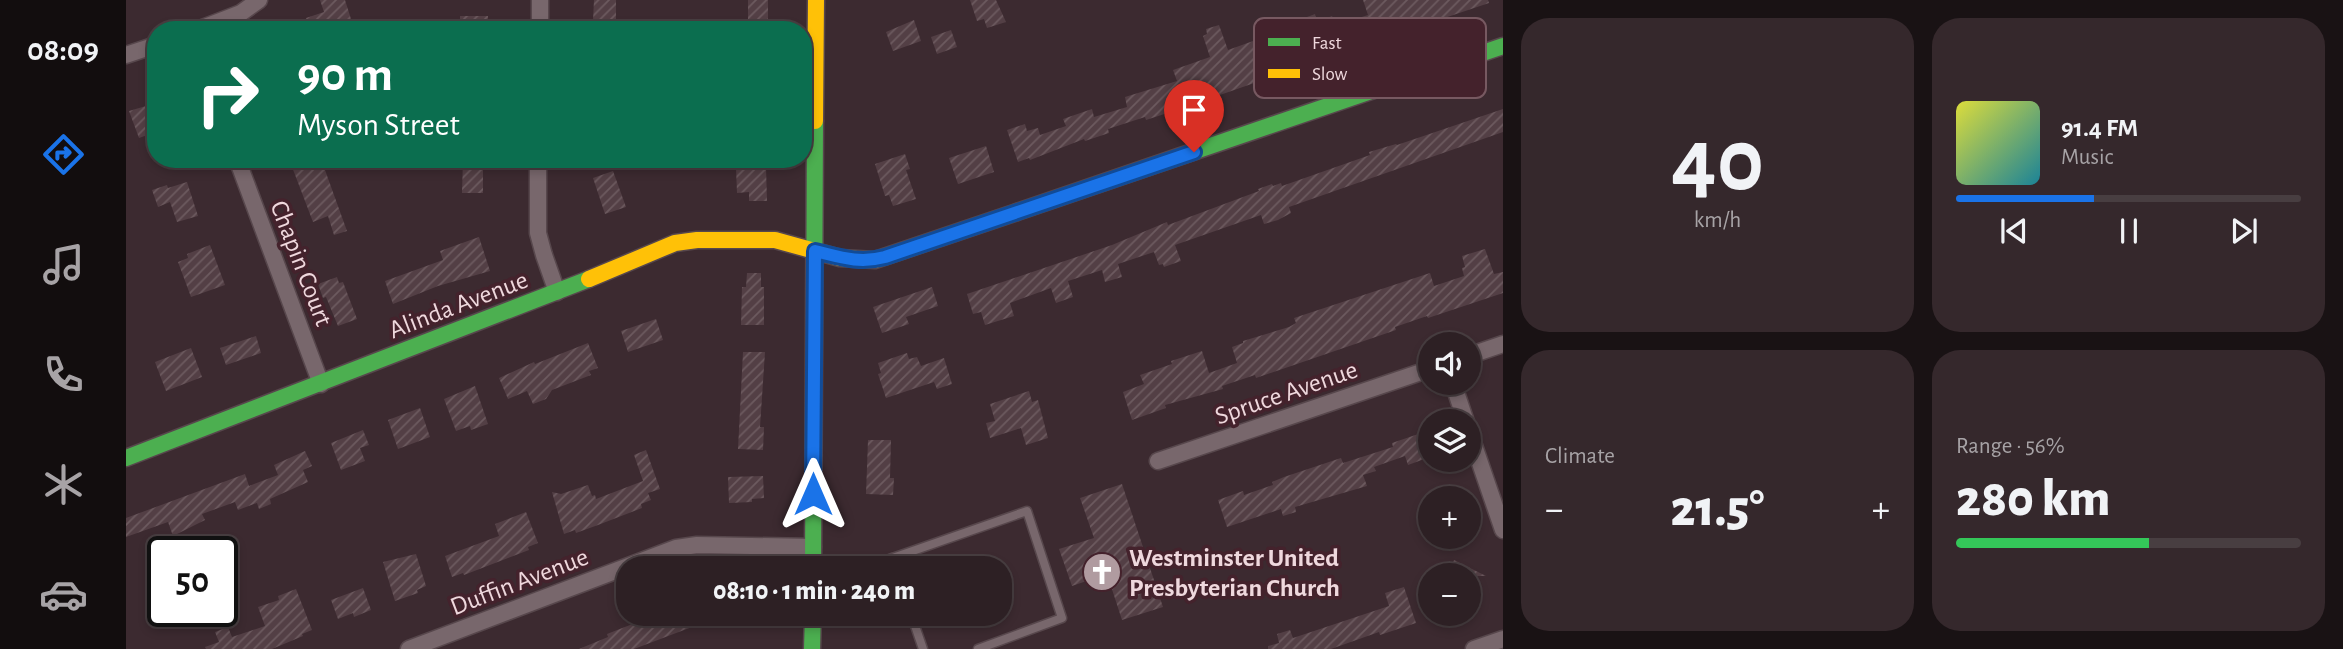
<!DOCTYPE html>
<meta charset="utf-8">
<style>
:root{--surface:#2d2024;--page:#35282c;--text:#f1f3f6;--muted:#a7a3a6;--line:#483e41;--accent:#1a73e8}
body{margin:0;font-family:"Alegreya Sans",sans-serif;background:var(--page);color:var(--text);height:100vh;display:flex;flex-direction:column;font-size:26px;white-space:nowrap}
*{box-sizing:border-box;margin:0}
p{font-size:23px;color:var(--muted)}
.icon{flex:none;width:38px;height:38px;fill:none;stroke:currentColor;stroke-width:2;stroke-linecap:round;stroke-linejoin:round}
.map{position:relative;flex:1;overflow:hidden}
.drawer{display:flex;flex-direction:column;gap:18px;padding:18px;background:#191214;width:840px}
.drawer>*{flex:none}
.banner{position:absolute;left:21px;top:21px;width:665px;height:147px;border-radius:28px;box-shadow:0 4px 10px #0003,0 0 0 2px var(--line);background:#0b6e4f;color:#fff;overflow:hidden}
.buttons{position:absolute;left:1292px;top:332px;display:grid;gap:14px}
.buttons a{display:grid;place-items:center;width:63px;height:63px;border-radius:50%;background:var(--surface);box-shadow:0 4px 10px #0003,0 0 0 2px var(--line);font-size:35px}
.speed{position:absolute;left:21px;top:536px;display:flex;gap:14px;font-size:35px;font-weight:700;text-align:center}
.speed>*{display:grid;place-content:center;width:91px;height:91px;border-radius:50%;background:var(--surface);box-shadow:0 4px 10px #0003,0 0 0 2px var(--line);line-height:1}
.speed .limit{border:4px solid #111;border-radius:10px;background:#fff;color:#111}
.pin{position:absolute;display:grid;place-items:center;width:60px;height:60px;color:#fff;margin:-72px -30px;border-radius:50% 50% 50% 0;rotate:-45deg;box-shadow:0 0 7px #0007}
.pin .icon{rotate:45deg}
.me{position:absolute;width:77px;margin:-38px;rotate:0deg;stroke-linejoin:round;filter:drop-shadow(0 0 5px #0008)}
.turn{display:flex;align-items:center;gap:24px;height:147px;padding:0 35px;font-size:32px}
.turn .icon{width:91px;height:91px;stroke-width:2.5}
.turn b{display:block;font-size:49px;line-height:60px}
.big{font-size:52px;font-weight:800;line-height:1.1}
.drawer .tile{flex:1;display:flex;flex-direction:column;justify-content:center;gap:10px;min-width:0;padding:0 24px;border-radius:28px;background:var(--page)}
.drawer .dial{align-items:center;gap:0}
.dial b{font-size:91px;line-height:1}
.song{display:flex;align-items:center;gap:21px}
.cover{width:84px;height:84px;border-radius:10px;background:linear-gradient(135deg,hsl(60 70% 55%),hsl(190 70% 35%))}
.played{height:7px;border-radius:4px;background:linear-gradient(90deg,var(--accent) 40%,var(--line) 40%)}
.keys{display:flex;justify-content:space-around;direction:ltr}
.heat{display:flex;justify-content:space-between;align-items:center;font-size:38px;direction:ltr}
.charge{height:10px;border-radius:5px;background:linear-gradient(90deg,#34c759 56%,var(--line) 0)}
.drawer .tiles{flex:1;display:grid;gap:18px;grid-template-columns:repeat(2,1fr)}
.trip{position:absolute;left:490px;top:556px;width:396px;height:70px;border-radius:28px;background:var(--surface);box-shadow:0 4px 10px #0003,0 0 0 2px var(--line);font-weight:800;line-height:70px;text-align:center}
main{display:flex;flex:1;min-height:0}
.menu{display:flex;flex-direction:column;width:126px;justify-content:space-around;align-items:center;background:#120d0e;color:var(--muted)}
.menu .icon{width:49px;height:49px}
.menu .selected{color:var(--accent)}
.menu b{font-size:32px;color:var(--text)}
.map>svg:first-child{display:block}
</style>
<main>
<nav class="menu">
<b>08:09</b>
<svg class="icon selected" aria-label="directions" viewBox="0 0 24 24"><path d="M12 3l9 9-9 9-9-9zM9 14v-3h6M13 9l2 2-2 2"/></svg>
<svg class="icon" aria-label="music" viewBox="0 0 24 24"><path d="M9 18V5l10-2v13"/><circle cx="6" cy="18" r="3"/><circle cx="16" cy="16" r="3"/></svg>
<svg class="icon" aria-label="phone" viewBox="0 0 24 24"><path d="M5 4h4l2 5-3 2q2 4 5 5l2-3 5 2v4C11 20 4 13 5 4z"/></svg>
<svg class="icon" aria-label="climate" viewBox="0 0 24 24"><path d="M12 3v18M4 7l16 10M4 17L20 7"/></svg>
<svg class="icon" aria-label="car" viewBox="0 0 24 24"><path d="M5 17H2v-5l4-1 3-4h7l3 4 3 1v5h-3M9 17h6M6 11h13"/><circle cx="7" cy="17" r="2"/><circle cx="17" cy="17" r="2"/></svg>
</nav>
<div class="map">
<svg width="1377" height="649" viewBox="0 0 1377 649">
<defs>
<pattern id="building-hatch" width="6" height="6" patternUnits="userSpaceOnUse" patternTransform="scale(1.75)"><rect width="6" height="6" fill="#533f45"/><path d="M-1 1l2-2M0 6l6-6M5 7l2-2" fill="none" stroke="#6c5a5f"/></pattern>
</defs>
<rect width="100%" height="100%" fill="#3c2a30"/>
<!-- building -->
<g fill="url(#building-hatch)">
<polygon points="194,0 219,0 225,19 207,25 209,30 184,30 180,18 198,12"/>
<polygon points="468,0 490,0 490,22 467,21"/>
<rect x="622" y="0" width="20" height="23"/>
<polygon points="844,0 870,0 880,22 861,28 858,19 851,21"/>
<polygon points="1237,0 1362,0 1363,3 1262,37 1261,34 1227,46 1228,48 1094,95 1095,97 1070,106 1069,104 1020,120 1019,117 982,129 983,133 959,141 958,139 904,160 903,158 892,162 881,130 899,124 901,131 912,128 914,135 940,126 937,119 966,109 968,117 1001,107 999,97 1051,81 1047,70 1084,57 1077,36 1081,34 1080,29 1093,25 1102,50 1147,34 1151,47 1181,37 1176,19 1189,14 1191,22 1206,16 1208,20 1212,19 1214,24 1242,15"/>
<rect x="334" y="16" width="28" height="14"/>
<polygon points="788,20 795,41 767,51 760,32"/>
<polygon points="825,30 831,47 811,54 805,37"/>
<polygon points="30,103 30,132 13,138 3,111"/>
<polygon points="1377,109 1377,132 1163,207 1165,213 1152,220 1138,224 1135,215 1049,245 1055,261 1038,267 1037,264 1033,265 1028,252 992,264 996,277 979,282 976,270 942,281 947,297 930,303 925,288 884,303 888,316 859,325 855,312 847,314 841,294 986,245 1041,222 1042,225 1133,191 1132,189 1146,184 1147,186 1155,183 1156,186 1244,155 1243,152 1270,144 1271,145"/>
<polygon points="860,146 868,172 832,184 823,158"/>
<polygon points="779,154 784,169 780,170 790,199 767,206 763,195 759,196 749,164"/>
<polygon points="163,159 195,159 221,231 208,235 202,216 187,222"/>
<polygon points="337,159 357,159 357,193 336,193"/>
<polygon points="640,167 641,201 623,201 623,192 611,193 610,168"/>
<polygon points="487,171 500,207 479,214 467,178"/>
<polygon points="61,182 72,216 51,222 44,202 32,207 26,190 41,185 42,188"/>
<polygon points="353,237 364,271 312,286 267,304 259,281 317,260 314,251"/>
<polygon points="84,245 99,285 65,297 52,262 62,258 61,254"/>
<polygon points="1359,249 1368,274 1377,272 1377,293 1302,318 1301,316 1269,327 1270,330 1130,378 1129,375 1096,386 1097,389 1039,405 1040,408 1006,420 997,392 1018,384 1014,375 1046,364 1045,361 1076,351 1083,373 1111,363 1106,347 1117,343 1117,341 1163,327 1170,323 1168,318 1304,273 1308,286 1338,276 1336,268 1339,267 1336,256"/>
<polygon points="621,273 635,273 635,287 638,287 638,325 615,325 616,287 620,287"/>
<polygon points="211,277 213,283 217,282 231,319 212,326 200,297 197,298 192,284"/>
<polygon points="806,287 812,306 780,317 783,324 756,333 747,307"/>
<polygon points="530,319 537,340 502,352 495,331"/>
<polygon points="130,336 135,353 100,365 94,348"/>
<polygon points="462,343 472,368 463,371 465,375 426,390 420,399 407,404 401,391 382,399 373,378 408,362 409,364"/>
<polygon points="65,348 76,377 40,391 29,362"/>
<polygon points="617,352 639,352 634,427 638,427 637,450 612,449"/>
<polygon points="781,353 783,359 791,357 795,366 818,358 826,384 811,389 808,382 760,398 752,374 755,373 752,363"/>
<polygon points="349,386 362,424 345,430 344,426 330,431 318,399"/>
<polygon points="903,391 906,402 912,400 922,438 900,445 895,428 864,438 860,423 869,421 864,404"/>
<polygon points="294,408 304,437 272,449 262,420"/>
<polygon points="237,430 243,445 234,448 239,461 215,470 205,443"/>
<polygon points="1304,430 1304,457 1282,465 1279,456 1248,467 1250,471 1237,475 1241,486 1169,507 1170,512 1157,516 1155,509 1101,527 1092,500 1117,491 1118,495 1147,485 1146,482 1158,477 1215,458 1217,463 1267,447 1266,443"/>
<polygon points="742,440 765,440 764,478 768,478 767,495 740,494"/>
<polygon points="520,450 534,489 522,493 525,500 515,504 516,508 472,525 450,533 449,530 438,534 426,492 435,494 462,485 466,496 469,495 470,499 517,481 508,455"/>
<polygon points="179,451 186,466 177,470 182,482 144,499 145,504 133,509 131,503 112,510 109,502 76,514 79,520 47,536 42,522 0,537 0,518 119,474 123,486 152,475 148,465"/>
<polygon points="637,476 638,498 626,499 626,502 603,503 602,477"/>
<polygon points="996,484 1037,607 996,620 981,574 946,586 933,549 968,538 954,498"/>
<polygon points="400,512 412,543 402,547 403,550 338,575 337,573 326,577 319,556 373,536 369,524"/>
<polygon points="290,554 300,586 291,590 292,593 269,601 257,562"/>
<polygon points="1328,560 1360,576 1321,576"/>
<polygon points="1278,587 1290,623 1254,635 1253,632 1205,649 1142,649 1142,646 1153,643 1151,634 1164,630 1167,638 1263,606 1259,593"/>
<polygon points="237,588 245,610 228,617 227,613 212,619 205,600"/>
<polygon points="170,589 186,630 176,634 177,636 146,649 80,649 79,647 93,642 89,632 102,627 106,637 139,626 132,607 153,600 152,596"/>
<polygon points="532,614 561,614 566,627 508,649 453,649 482,637 481,634"/>
</g>
<g fill="none" stroke-linecap="round" stroke-linejoin="round">
<defs>
<g id="lane">
<polyline points="766,558 769,569"/>
<polyline points="735,569 901,511 936,618 852,649"/>
<polyline points="785,614 797,649"/>
</g>
<g id="street">
<polyline points="71,30 115,13 133,0"/>
<polyline points="414,30 414,0"/>
<polyline points="0,55 30,45"/>
<polyline points="111,159 195,384"/>
<polyline points="412,159 412,233 418,255 431,292"/>
<polyline points="1342,356 1377,344"/>
<polyline points="1327,383 1340,422"/>
<polyline points="1342,428 1377,530"/>
<polyline points="1032,461 1304,369"/>
<polyline points="283,649 550,548 571,545 687,547"/>
<polyline points="1348,649 1377,639"/>
</g>
<g id="fast">
<polyline points="891,212 1377,46"/>
<polyline points="0,458 463,279"/>
<polyline points="687,569 689,121"/>
<polyline points="686,649 687,614"/>
</g>
<g id="slow">
<polyline points="689,121 690,0"/>
<polyline points="463,279 549,243 571,240 649,240 714,258 749,260 891,212"/>
</g>
</defs>
<!-- lane casing -->
<use href="#lane" stroke="#57474c" stroke-width="11"/>
<!-- street casing -->
<use href="#street" stroke="#57474c" stroke-width="19"/>
<!-- fast casing -->
<use href="#fast" stroke="#57474c" stroke-width="19"/>
<!-- slow casing -->
<use href="#slow" stroke="#57474c" stroke-width="19"/>
<!-- lane -->
<use href="#lane" stroke="#78676c" stroke-width="8"/>
<!-- street -->
<use href="#street" stroke="#78676c" stroke-width="16"/>
<!-- fast -->
<use href="#fast" stroke="#4caf50" stroke-width="16"/>
<!-- slow -->
<use href="#slow" stroke="#ffc107" stroke-width="16"/>
</g>
<g fill="none" stroke-linecap="round" stroke-linejoin="round">
<defs>
<path id="route" d="M 687,494 L 689,251 C 714,257 733,264 759,257 L 1068,152"/>
</defs>
<!-- route casing -->
<use href="#route" stroke="#114b97" stroke-width="18"/>
<!-- route -->
<use href="#route" stroke="#1a73e8" stroke-width="12"/>
</g>
<!-- icons -->
<defs>
<symbol id="church-disc" viewBox="-11 -11 22 22"><circle r="9.5" fill="#b09ba0" stroke="#44222c"/><path d="M-1.2-6h2.4v3.5h3.3v2.4h-3.3V6h-2.4V-.1h-3.3v-2.4h3.3Z" fill="#fff"/></symbol>
</defs>
<g fill-rule="evenodd">
<use href="#church-disc" x="954" y="550" width="44" height="44"/>
</g>
<g text-anchor="middle" stroke-width="7" stroke-linejoin="round" paint-order="stroke">
<!-- street labels -->
<g font-size="26" fill="#efd8dd" stroke="#44222c">
<text transform="translate(176 263) rotate(69)" y="9">Chapin Court</text>
<text transform="translate(332 304) rotate(-21)" y="9">Alinda Avenue</text>
<text transform="translate(1160 392) rotate(-19)" y="9">Spruce Avenue</text>
<text transform="translate(393 581) rotate(-21)" y="9">Duffin Avenue</text>
</g>
<!-- poi labels -->
<g font-size="26" font-weight="bold" fill="#efd8dd" stroke="#44222c" text-anchor="start">
<text x="1003" y="566">Westminster United<tspan x="1003" dy="30">Presbyterian Church</tspan></text>
</g>
</g>
<!-- legend -->
<rect x="1128" y="18" width="232" height="80" rx="10" fill="#44222c" stroke="#775961" stroke-width="2"/>
<rect x="1142" y="38" width="32" height="8" fill="#4caf50"/>
<rect x="1142" y="69" width="32" height="9" fill="#ffc107"/>
<g font-size="19" fill="#efd8dd">
<text x="1186" y="49">Fast</text>
<text x="1186" y="80">Slow</text>
</g>
</svg>
<div class="buttons">
<a><svg class="icon" aria-label="sound" viewBox="0 0 24 24"><path d="M4 9h4l5-4v14l-5-4H4zM17 9q2 3 0 6"/></svg></a>
<a><svg class="icon" aria-label="layers" viewBox="0 0 24 24"><path d="M12 4l9 5-9 5-9-5zM3 14l9 5 9-5"/></svg></a>
<a>+</a>
<a>−</a>
</div>
<div class="speed"><div class="limit">50</div></div>
<div class="pin" style="left:1068px;top:152px;background:#d93025"><svg class="icon" aria-label="arrive" viewBox="0 0 24 24"><path d="M6 21V4h12l-3 4 3 4H6"/></svg></div>
<svg class="me" style="left:687px;top:494px" viewBox="-20 -20 40 40"><path d="M0-17L14 15 0 8-14 15z" fill="#1a73e8" stroke="#fff" stroke-width="4"/></svg>
<div class="trip">08:10 · 1 min · 240 m</div>
<div class="banner">
<div class="turn"><svg class="icon" aria-label="right" viewBox="0 0 24 24"><path d="M7 20v-9h11M14 6l5 5-5 5"/></svg><div><b>90 m</b>Myson Street</div></div>
</div>
</div>
<section class="drawer">
<div class="tiles">
<div class="tile dial"><b>40</b><p>km/h</p></div>
<div class="tile">
<div class="song"><i class="cover"></i><div><b>91.4 FM</b><p>Music</p></div></div>
<div class="played"></div>
<div class="keys"><svg class="icon" aria-label="previous" viewBox="0 0 24 24"><path d="M18 5L8 12l10 7zM5 5v14"/></svg><svg class="icon" aria-label="pause" viewBox="0 0 24 24"><path d="M8 5v14M16 5v14"/></svg><svg class="icon" aria-label="next" viewBox="0 0 24 24"><path d="M6 5l10 7-10 7zM19 5v14"/></svg></div>
</div>
<div class="tile"><p>Climate</p>
<div class="heat"><a>−</a><b class="big">21.5°</b><a>+</a></div>
</div>
<div class="tile"><p>Range · 56%</p><b class="big">280 km</b><div class="charge"></div></div>
</div>
</section>
</main>
